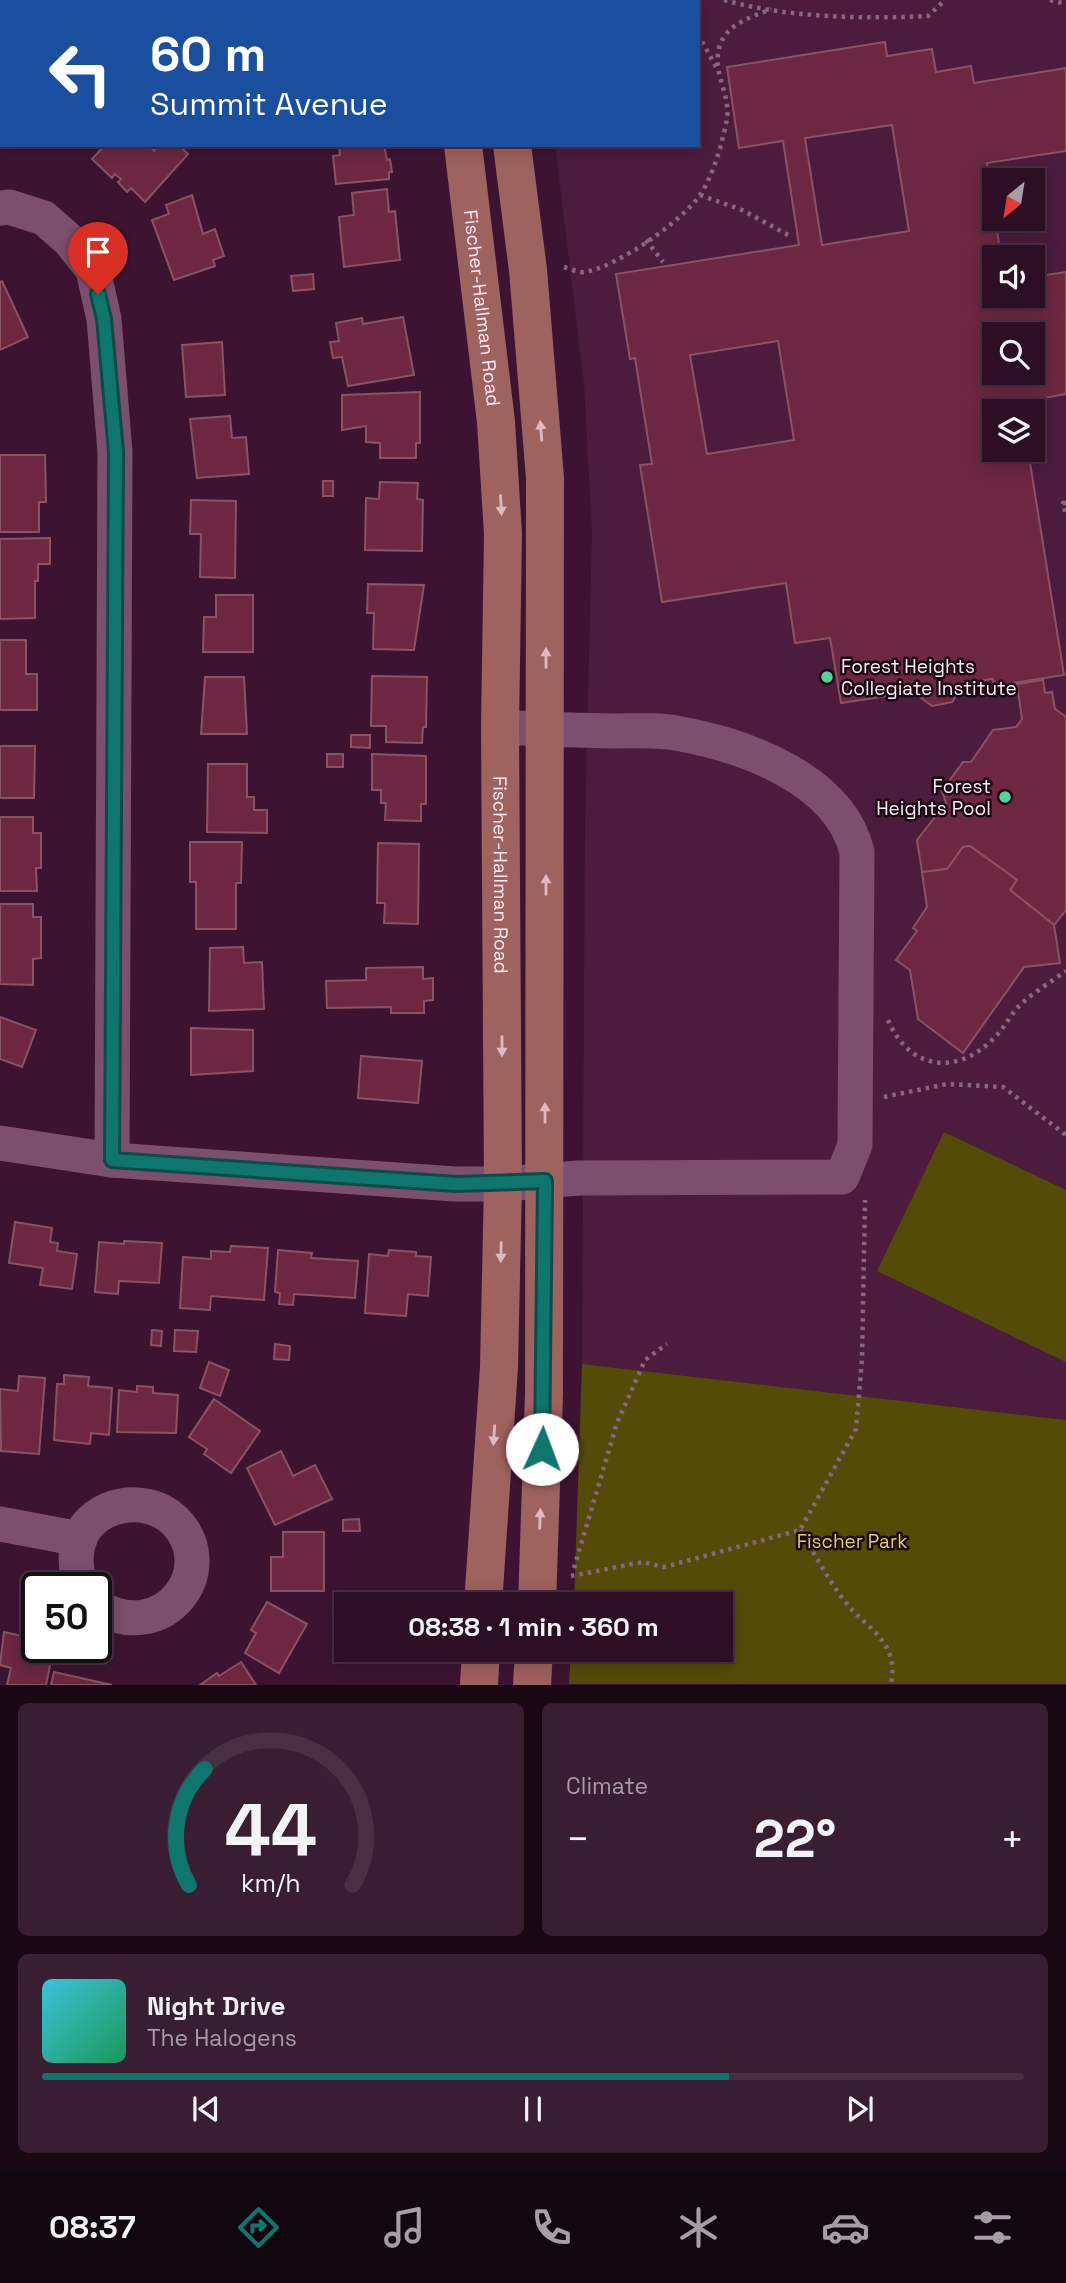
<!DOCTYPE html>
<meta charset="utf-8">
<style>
:root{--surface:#2d0f25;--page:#391d32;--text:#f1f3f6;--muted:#a79ca7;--line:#482f42;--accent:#0f766e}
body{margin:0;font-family:"Space Grotesk",sans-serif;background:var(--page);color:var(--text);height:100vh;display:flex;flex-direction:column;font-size:26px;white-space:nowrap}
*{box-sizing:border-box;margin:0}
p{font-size:23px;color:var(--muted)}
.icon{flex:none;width:38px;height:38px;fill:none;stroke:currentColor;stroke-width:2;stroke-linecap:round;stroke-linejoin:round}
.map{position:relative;height:1685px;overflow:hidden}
.panel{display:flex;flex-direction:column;gap:18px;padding:18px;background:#190814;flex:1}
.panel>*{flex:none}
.hud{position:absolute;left:0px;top:0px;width:700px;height:147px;box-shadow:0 4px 18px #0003,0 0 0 2px var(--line);background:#1a4fa0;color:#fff;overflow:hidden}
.needle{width:46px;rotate:210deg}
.fabs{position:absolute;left:982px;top:168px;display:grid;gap:14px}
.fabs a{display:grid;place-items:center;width:63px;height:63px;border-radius:0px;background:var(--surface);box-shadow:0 4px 18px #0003,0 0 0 2px var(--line);font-size:35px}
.speed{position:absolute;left:21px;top:1572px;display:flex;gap:14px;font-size:35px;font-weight:700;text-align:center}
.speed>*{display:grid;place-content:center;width:91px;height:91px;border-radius:50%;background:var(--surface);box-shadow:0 4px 18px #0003,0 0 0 2px var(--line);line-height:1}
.speed .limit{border:4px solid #111;border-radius:10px;background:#fff;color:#111}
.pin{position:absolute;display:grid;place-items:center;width:60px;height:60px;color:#fff;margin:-72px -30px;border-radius:50% 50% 50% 0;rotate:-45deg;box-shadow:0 0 7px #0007}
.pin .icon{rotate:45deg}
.me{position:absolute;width:77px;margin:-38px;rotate:2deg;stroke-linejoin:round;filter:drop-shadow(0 0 5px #0008)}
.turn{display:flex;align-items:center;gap:24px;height:147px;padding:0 35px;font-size:32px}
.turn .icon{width:91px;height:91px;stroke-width:2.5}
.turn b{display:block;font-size:49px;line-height:60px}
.big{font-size:52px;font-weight:800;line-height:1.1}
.panel .tile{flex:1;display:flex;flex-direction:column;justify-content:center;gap:10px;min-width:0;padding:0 24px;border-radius:10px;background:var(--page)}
.panel .dial{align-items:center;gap:0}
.dial svg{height:182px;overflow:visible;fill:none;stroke:var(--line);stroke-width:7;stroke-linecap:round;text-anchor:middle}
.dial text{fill:var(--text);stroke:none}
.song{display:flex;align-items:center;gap:21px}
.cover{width:84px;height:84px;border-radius:10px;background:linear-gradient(135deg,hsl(190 70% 55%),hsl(150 70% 35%))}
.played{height:7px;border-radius:4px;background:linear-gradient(90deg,var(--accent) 70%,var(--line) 70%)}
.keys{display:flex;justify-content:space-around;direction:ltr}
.heat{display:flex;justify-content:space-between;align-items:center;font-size:38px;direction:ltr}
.panel .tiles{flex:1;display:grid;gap:18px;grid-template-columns:1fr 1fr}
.tile:last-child{grid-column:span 2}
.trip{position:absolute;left:334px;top:1592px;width:399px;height:70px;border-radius:0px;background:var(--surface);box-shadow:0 4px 18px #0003,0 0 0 2px var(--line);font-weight:800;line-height:70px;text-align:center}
.tabs{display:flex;height:112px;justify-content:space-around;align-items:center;background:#12060f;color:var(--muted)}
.tabs .icon{width:49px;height:49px}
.tabs .selected{color:var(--accent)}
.tabs b{font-size:32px;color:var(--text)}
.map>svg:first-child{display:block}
</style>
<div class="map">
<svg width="1066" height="1685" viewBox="0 0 1066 1685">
<rect width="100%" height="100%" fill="#3c1431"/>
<!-- built -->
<path fill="#4b1c3e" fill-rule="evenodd" d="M 538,0 L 1066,0 L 1066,1420 L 582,1364 L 585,824 L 592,531 L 584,384 L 555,145 L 698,145 L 698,2 ZM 994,180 L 1032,180 L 1032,219 L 994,219 ZM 994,257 L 1032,257 L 1032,296 L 994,296 ZM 994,334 L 1032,334 L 1032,373 L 994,373 ZM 994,411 L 1032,411 L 1032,450 L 994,450 Z"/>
<!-- green -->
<g fill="#554b09">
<polygon points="944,1132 1066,1190 1066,1362 877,1271"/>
<polygon points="582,1364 1066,1420 1066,1684 569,1684 571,1650 721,1650 721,1605 574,1605"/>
</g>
<!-- building -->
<g fill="#6d2741" stroke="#895363" stroke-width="2" fill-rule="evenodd">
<path d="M 885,42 L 887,56 L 932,49 L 936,72 L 971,66 L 974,83 L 1066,68 L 1066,151 L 987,163 L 1001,257 L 994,257 L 994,296 L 1032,296 L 1032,277 L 1066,272 L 1066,394 L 1021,402 L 1022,411 L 994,411 L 994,450 L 1028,450 L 1064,675 L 994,686 L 993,679 L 965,683 L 952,702 L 932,706 L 913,692 L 841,703 L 830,638 L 795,643 L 786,583 L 662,602 L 640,465 L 652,464 L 635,358 L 630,359 L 616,274 L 799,245 L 783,141 L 739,148 L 727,67 ZM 892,125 L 909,231 L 822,245 L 805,138 ZM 994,334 L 1032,334 L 1032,373 L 994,373 ZM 778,341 L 794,440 L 707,454 L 690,355 Z"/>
<polygon points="105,145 149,145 154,151 159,145 179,145 188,154 145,202 131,188 127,192 118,182 121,179 115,174 112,178 92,159"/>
<polygon points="339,145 384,145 387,160 390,159 392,172 389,172 389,179 336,184 333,156 340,155"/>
<polygon points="387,189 389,212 395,211 400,260 344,267 339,217 354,215 352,193"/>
<polygon points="192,195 203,234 215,229 224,256 213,260 215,266 174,280 152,220 169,214 166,205"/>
<polygon points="313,274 314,289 293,291 291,276"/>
<polygon points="2,281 28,337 0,350 0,282"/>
<polygon points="403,317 414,375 348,386 342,357 333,358 330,342 339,341 336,323 362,318 363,324"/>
<polygon points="222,342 225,395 186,397 182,345"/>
<polygon points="420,392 420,443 416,443 416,458 380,458 380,443 366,442 366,426 342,430 342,395"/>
<polygon points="230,416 232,438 246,437 249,474 197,478 190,419"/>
<polygon points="0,455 45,455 46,502 39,502 39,532 0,532"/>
<rect x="323" y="481" width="10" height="15"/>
<polygon points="380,482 418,483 417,499 423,500 422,551 365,550 366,498 379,499"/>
<polygon points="191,500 236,501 235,578 200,577 201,534 190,534"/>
<polygon points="50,538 50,564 38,564 38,581 35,581 35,618 0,619 0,539"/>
<polygon points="368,584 424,585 414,650 373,649 374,613 367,613"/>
<polygon points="216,595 253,595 253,652 203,652 204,617 216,617"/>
<polygon points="0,640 26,640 26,674 37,674 37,710 0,710"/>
<polygon points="372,676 427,677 426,727 423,727 422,743 386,742 386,726 371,726"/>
<polygon points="205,677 244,677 247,734 201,734"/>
<polygon points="1043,680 1045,693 1052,692 1055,709 1066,717 1066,910 1054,925 1010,890 1017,880 970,846 963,847 947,869 922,872 917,840 946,803 942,791 963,762 971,762 993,730 1016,727 1022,719 1017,684"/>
<polygon points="351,735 370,735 370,748 351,747"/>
<polygon points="0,746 35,746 34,798 0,798"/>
<rect x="327" y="754" width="16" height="13"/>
<polygon points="372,754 426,756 426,804 421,804 421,821 385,820 386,803 381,803 381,790 372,790"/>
<polygon points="208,764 247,764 247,797 254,797 254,810 267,810 267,833 207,832"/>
<polygon points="0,817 33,817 33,833 41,833 41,868 36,868 37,891 0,891"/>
<polygon points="190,842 242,842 241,883 236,883 236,929 196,929 196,882 190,882"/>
<polygon points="378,843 419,844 418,924 384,923 385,903 377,903"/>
<polygon points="970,846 1017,880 1010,890 1054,925 1060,963 1024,967 963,1053 918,1019 910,970 896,960 917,931 913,928 927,907 922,872 947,869 963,847"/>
<polygon points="0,904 33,904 33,917 41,917 41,958 33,959 33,985 0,984"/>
<polygon points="243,947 244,963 262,962 264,1009 209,1011 210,948"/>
<polygon points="423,967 423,979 433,978 433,1000 424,1001 424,1013 391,1013 391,1007 327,1008 326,981 366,980 366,968"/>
<polygon points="0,1017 36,1030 22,1067 0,1059"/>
<polygon points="191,1028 253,1030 253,1071 191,1075"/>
<polygon points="361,1056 422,1061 418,1103 358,1098"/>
<polygon points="15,1222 52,1228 50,1242 58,1243 57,1251 77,1254 72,1289 40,1285 43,1268 9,1263"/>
<polygon points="124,1241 162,1243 159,1283 119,1281 118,1294 95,1292 99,1242 124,1244"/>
<polygon points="231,1246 268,1248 264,1300 211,1296 210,1310 180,1308 183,1257 211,1259 211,1251 230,1252"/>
<polygon points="278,1250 312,1253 311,1258 358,1261 355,1298 294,1294 293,1305 279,1304 280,1293 275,1292"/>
<polygon points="389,1250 416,1252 416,1256 431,1257 428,1296 408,1294 406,1316 365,1313 369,1254 388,1256"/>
<polygon points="152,1330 162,1331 161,1346 151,1345"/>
<polygon points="175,1330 198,1331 196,1352 174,1351"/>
<polygon points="275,1344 290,1346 289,1360 274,1359"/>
<polygon points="209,1362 229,1370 220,1396 200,1388"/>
<polygon points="64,1375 89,1377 88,1386 112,1388 109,1435 91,1433 90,1444 54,1440 57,1384 64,1384"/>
<polygon points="19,1376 45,1378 39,1454 1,1451 0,1389 18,1391"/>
<polygon points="137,1386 153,1387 153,1393 178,1395 176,1433 117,1432 119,1390 137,1392"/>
<polygon points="214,1399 260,1431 231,1473 204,1454 207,1449 189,1437"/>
<polygon points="281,1451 293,1476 315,1465 332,1499 275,1525 247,1468"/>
<polygon points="359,1519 360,1531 343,1531 343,1520"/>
<polygon points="283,1532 324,1532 324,1591 271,1591 271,1557 283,1557"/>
<polygon points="267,1602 307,1624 279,1673 245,1653 256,1633 251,1630"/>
<polygon points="4,1632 32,1638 30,1646 53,1651 46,1685 7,1685 11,1668 0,1665"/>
<polygon points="241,1662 256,1685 200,1685 217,1673 219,1676"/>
<polygon points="54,1672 112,1685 51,1685"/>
</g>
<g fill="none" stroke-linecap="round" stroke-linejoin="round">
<!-- path -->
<g stroke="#88667e" stroke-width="4.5" stroke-dasharray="3.5 5" stroke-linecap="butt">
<polyline points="675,0 677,2"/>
<path d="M 724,0 C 789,18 862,19 928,16 L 945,0"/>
<polyline points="1050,0 1066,4"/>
<polyline points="698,34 716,67"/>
<polyline points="700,195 742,210 792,237"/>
<polyline points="646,240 663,262"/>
<path d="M 564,267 C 571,269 579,273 585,272 C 617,267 682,221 700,195 C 714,174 722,143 727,119 C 731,94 711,72 720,45 C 728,23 752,17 771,9"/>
<polyline points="1066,503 1063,503 1066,516"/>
<path d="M 888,1020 C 910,1071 958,1076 995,1037 C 1004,1028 1010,1016 1018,1007 C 1032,993 1051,982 1066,971"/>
<polyline points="884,1097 947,1084 1003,1087 1066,1135"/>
<path d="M 800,1530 C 815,1554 829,1582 847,1604 C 869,1631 899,1641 891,1685"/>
<polyline points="574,1568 617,1423 645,1360 667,1344"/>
<polyline points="571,1576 643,1562 664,1567 800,1530 856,1429 862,1360 865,1200"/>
</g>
<!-- minor -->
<g stroke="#7d4f6e" stroke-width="35">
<polyline points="0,208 9,207 44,218 70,241 93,270 104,319 115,452 112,1160"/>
<path d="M 0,1143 L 112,1160 L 455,1184 L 503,1184 L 579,1178 L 842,1177 L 855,1145 L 857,852 C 840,780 746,746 681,734 C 659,729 634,731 612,731 C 575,730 537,729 500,727"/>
<polyline points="0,1524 80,1539"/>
<path d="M 81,1587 C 76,1572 74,1556 79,1540 C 93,1502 146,1494 174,1520 C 223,1568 164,1648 96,1606"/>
</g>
<!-- major -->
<g stroke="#9e625f" stroke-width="38">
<polyline points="446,0 446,2"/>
<polyline points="494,0 495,2"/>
<path id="s1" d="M 463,145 L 496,422 L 503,534 L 500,727 L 503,1184 L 499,1367 L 483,1605"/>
<polyline points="512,145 528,270 545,478 544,1394 537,1605"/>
<polyline points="479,1685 481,1650"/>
<polyline points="532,1685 534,1650"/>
</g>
</g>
<!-- one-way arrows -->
<defs><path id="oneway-solid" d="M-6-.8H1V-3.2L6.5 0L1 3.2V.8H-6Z" transform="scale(1.75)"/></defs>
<g fill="#ddbac2">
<use href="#oneway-solid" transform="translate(541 431) rotate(-95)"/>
<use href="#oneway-solid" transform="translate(501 505) rotate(87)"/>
<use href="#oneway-solid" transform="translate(546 658) rotate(-90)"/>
<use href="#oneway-solid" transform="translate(546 885) rotate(-90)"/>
<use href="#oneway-solid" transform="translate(502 1046) rotate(90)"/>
<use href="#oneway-solid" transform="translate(545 1113) rotate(-90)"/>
<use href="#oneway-solid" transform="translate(501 1252) rotate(91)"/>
<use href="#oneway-solid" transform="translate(494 1435) rotate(94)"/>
<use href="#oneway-solid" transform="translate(540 1519) rotate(-88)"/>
</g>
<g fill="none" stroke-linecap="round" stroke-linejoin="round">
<defs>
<polyline id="route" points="98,294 104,319 116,452 112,1160 456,1184 545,1181 542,1449"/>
</defs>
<!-- route casing -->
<use href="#route" stroke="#0a4d48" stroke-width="18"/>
<!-- route -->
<use href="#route" stroke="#0f766e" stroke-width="12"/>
</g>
<!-- markers -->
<g fill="#51d397" stroke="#190814" stroke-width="2.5">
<circle cx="827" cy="677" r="7"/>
<circle cx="1005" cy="797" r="7"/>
</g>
<g text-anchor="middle" stroke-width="5" stroke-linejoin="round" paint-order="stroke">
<!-- street labels -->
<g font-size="19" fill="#ffe9f7" stroke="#190814">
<text dy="7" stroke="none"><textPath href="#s1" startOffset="164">Fischer-Hallman Road</textPath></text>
<text dy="7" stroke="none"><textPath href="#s1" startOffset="732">Fischer-Hallman Road</textPath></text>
</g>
<!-- poi labels -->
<g font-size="19" fill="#ffe9f7" stroke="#190814" text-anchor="start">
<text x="841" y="673">Forest Heights<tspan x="841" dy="22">Collegiate Institute</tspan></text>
<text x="991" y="793" text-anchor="end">Forest<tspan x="991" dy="22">Heights Pool</tspan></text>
</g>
<!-- park labels -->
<g font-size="19" fill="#e0cd5f" stroke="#190814">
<text x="852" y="1548">Fischer Park</text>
</g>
</g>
</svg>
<div class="fabs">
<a><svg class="needle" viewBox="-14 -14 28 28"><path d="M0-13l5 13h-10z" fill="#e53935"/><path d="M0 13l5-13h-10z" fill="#a79ca7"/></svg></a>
<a><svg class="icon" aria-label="sound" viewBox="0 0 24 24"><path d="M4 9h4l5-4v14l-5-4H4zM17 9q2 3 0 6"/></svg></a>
<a><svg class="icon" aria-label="search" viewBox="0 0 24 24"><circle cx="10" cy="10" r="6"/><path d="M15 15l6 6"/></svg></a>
<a><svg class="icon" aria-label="layers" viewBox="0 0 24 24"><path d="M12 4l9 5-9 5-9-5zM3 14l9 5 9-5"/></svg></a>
</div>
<div class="speed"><div class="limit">50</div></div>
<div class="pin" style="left:98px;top:294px;background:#d93025"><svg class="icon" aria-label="arrive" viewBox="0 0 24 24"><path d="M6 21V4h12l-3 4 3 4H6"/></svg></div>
<svg class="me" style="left:542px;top:1449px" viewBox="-20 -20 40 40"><circle r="19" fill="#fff"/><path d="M0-13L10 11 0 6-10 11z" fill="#0f766e"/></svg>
<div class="trip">08:38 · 1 min · 360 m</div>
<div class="hud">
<div class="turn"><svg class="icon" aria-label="left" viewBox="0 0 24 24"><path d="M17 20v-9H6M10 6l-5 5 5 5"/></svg><div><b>60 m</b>Summit Avenue</div></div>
</div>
</div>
<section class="panel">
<div class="tiles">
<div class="tile dial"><svg viewBox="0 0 100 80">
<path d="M14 69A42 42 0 1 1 86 69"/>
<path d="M14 69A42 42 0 0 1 21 18" stroke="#0f766e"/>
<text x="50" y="56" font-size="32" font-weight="700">44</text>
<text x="50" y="72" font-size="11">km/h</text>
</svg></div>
<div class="tile"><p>Climate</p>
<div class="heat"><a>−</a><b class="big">22°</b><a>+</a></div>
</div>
<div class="tile">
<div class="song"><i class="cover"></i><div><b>Night Drive</b><p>The Halogens</p></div></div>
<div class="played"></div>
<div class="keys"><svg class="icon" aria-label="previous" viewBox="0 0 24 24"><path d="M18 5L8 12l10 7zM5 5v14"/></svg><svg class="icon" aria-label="pause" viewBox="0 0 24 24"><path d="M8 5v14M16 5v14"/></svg><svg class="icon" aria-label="next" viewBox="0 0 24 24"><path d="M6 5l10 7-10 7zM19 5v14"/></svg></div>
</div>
</div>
</section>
<nav class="tabs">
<b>08:37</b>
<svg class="icon selected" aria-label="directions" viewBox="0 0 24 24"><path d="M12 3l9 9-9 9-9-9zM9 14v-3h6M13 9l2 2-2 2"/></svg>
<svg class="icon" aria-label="music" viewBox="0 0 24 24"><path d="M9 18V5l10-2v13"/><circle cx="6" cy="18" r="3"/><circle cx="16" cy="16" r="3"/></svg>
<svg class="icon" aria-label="phone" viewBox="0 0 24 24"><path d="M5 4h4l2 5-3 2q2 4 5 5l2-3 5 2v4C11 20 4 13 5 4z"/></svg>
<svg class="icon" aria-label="climate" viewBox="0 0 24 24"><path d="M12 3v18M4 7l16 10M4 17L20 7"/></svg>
<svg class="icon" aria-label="car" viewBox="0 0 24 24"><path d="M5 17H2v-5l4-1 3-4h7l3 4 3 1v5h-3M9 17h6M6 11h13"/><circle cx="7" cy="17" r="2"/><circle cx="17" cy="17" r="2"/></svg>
<svg class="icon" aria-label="filters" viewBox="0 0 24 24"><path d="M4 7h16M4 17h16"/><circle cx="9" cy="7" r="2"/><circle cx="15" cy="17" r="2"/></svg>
</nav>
